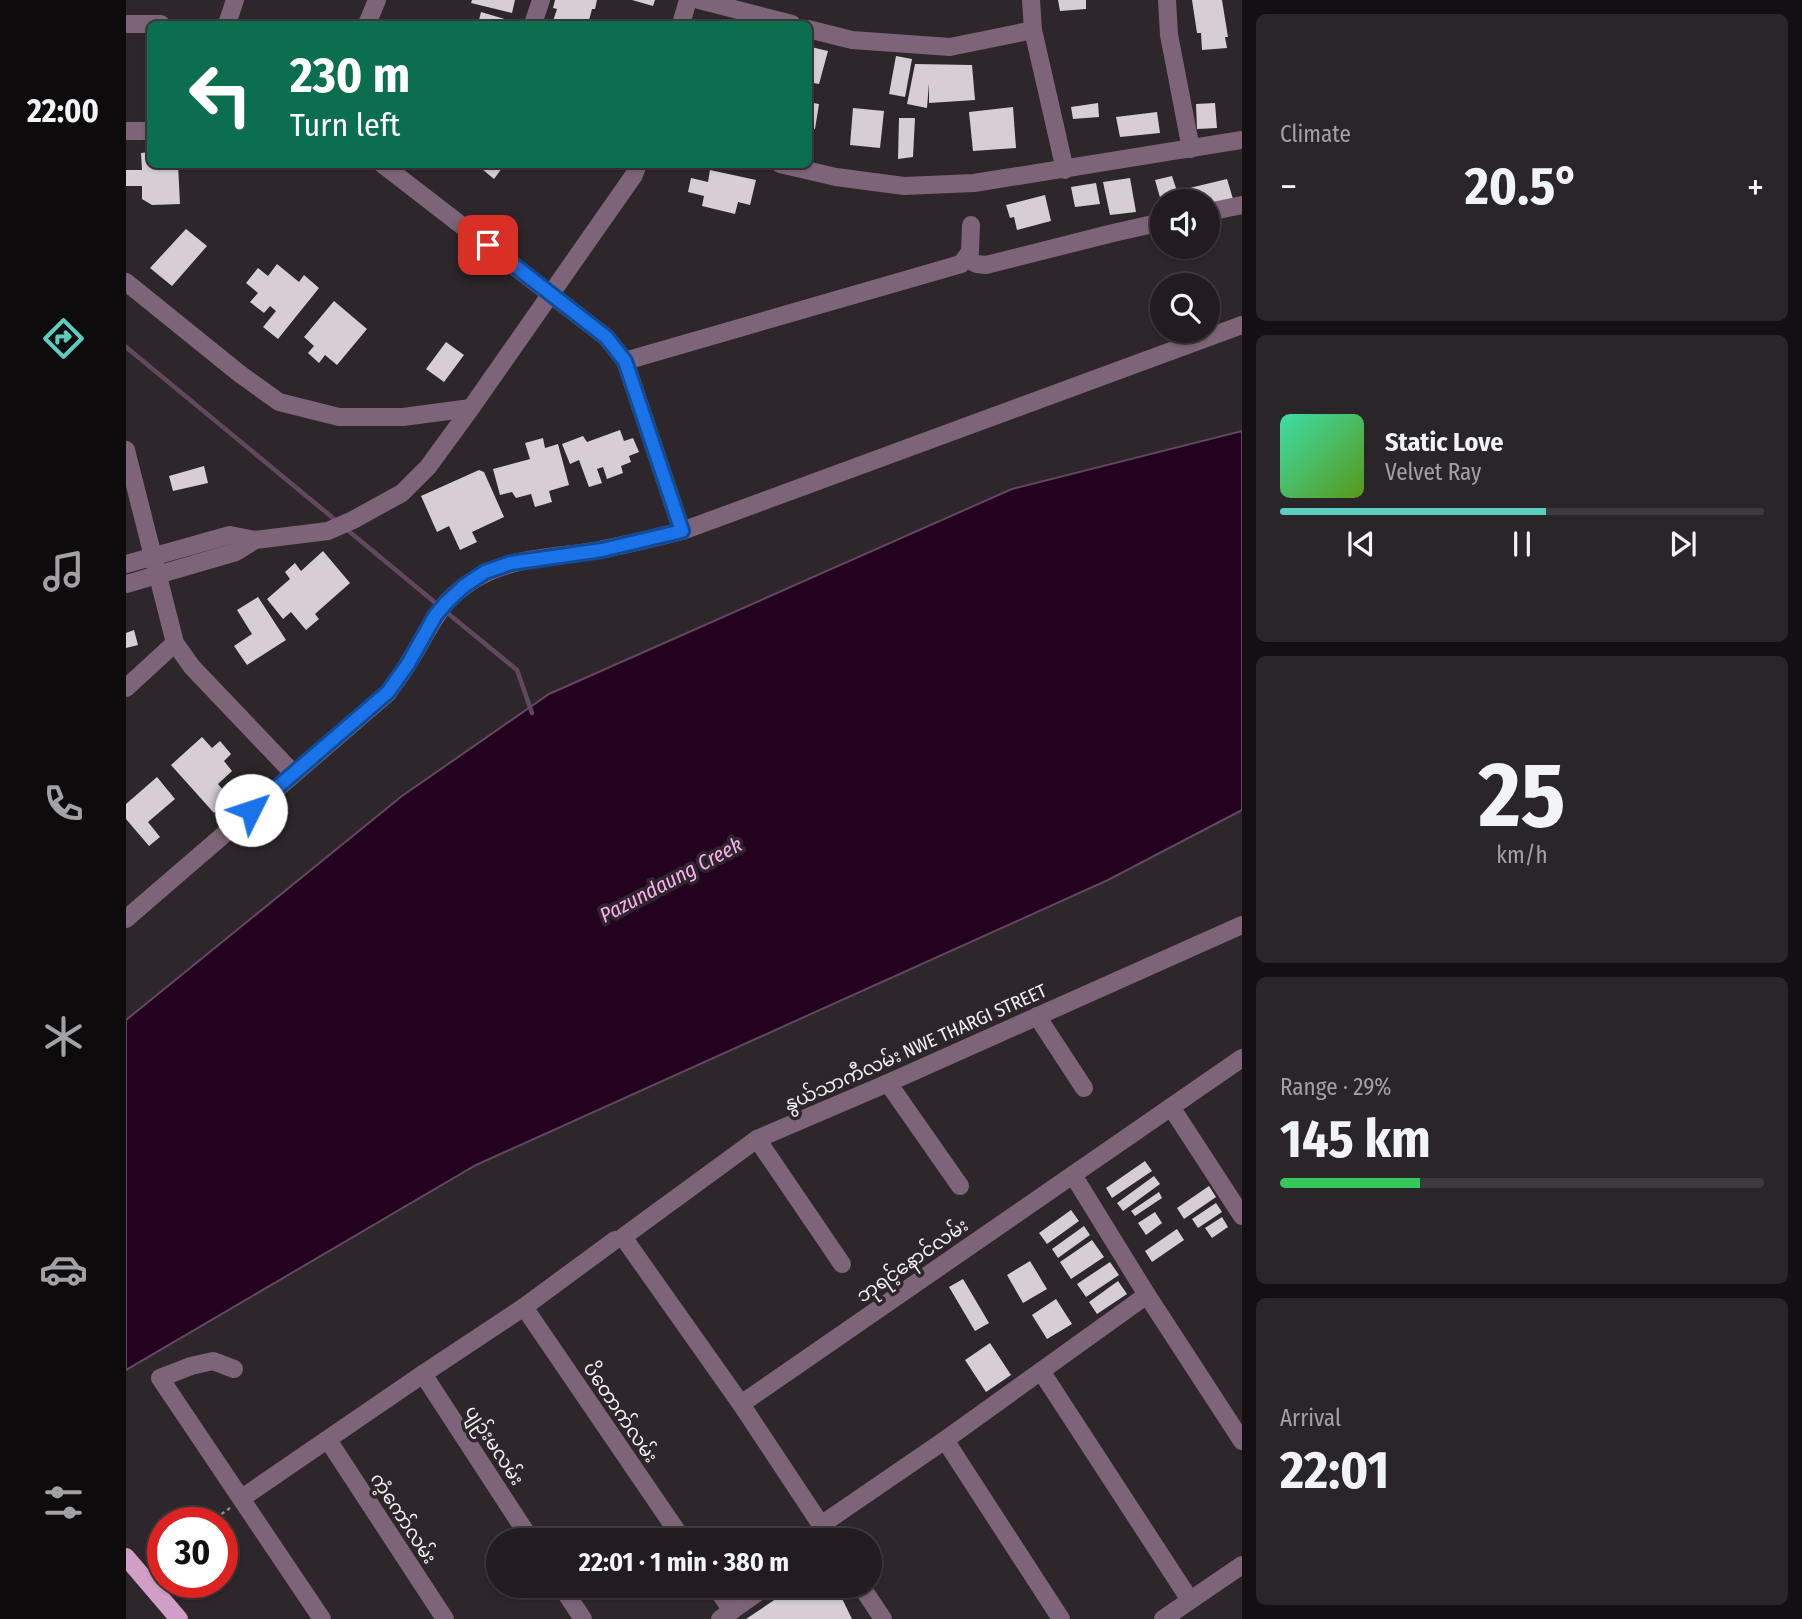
<!DOCTYPE html>
<meta charset="utf-8">
<style>
:root{--surface:#221c20;--page:#2a2529;--text:#f1f3f6;--muted:#a2a1a5;--line:#3f3a3e;--accent:#59cebe}
body{margin:0;font-family:"Fira Sans Condensed","Noto Sans Myanmar",sans-serif;background:var(--page);color:var(--text);height:100vh;display:flex;flex-direction:column;font-size:26px;white-space:nowrap}
*{box-sizing:border-box;margin:0}
p{font-size:23px;color:var(--muted)}
.icon{flex:none;width:38px;height:38px;fill:none;stroke:currentColor;stroke-width:2;stroke-linecap:round;stroke-linejoin:round}
.map{position:relative;flex:1;overflow:hidden}
.drawer{display:flex;flex-direction:column;gap:14px;padding:14px;background:#130f12;width:560px}
.drawer>*{flex:none}
.hud{position:absolute;left:21px;top:21px;width:665px;height:147px;border-radius:10px;box-shadow:0 2px 5px #0004,0 0 0 2px var(--line);background:#0b6e4f;color:#fff;overflow:hidden}
.buttons{position:absolute;left:1024px;top:189px;display:grid;gap:14px}
.buttons a{display:grid;place-items:center;width:70px;height:70px;border-radius:50%;background:var(--surface);box-shadow:0 2px 5px #0004,0 0 0 2px var(--line);font-size:35px}
.speed{position:absolute;left:21px;top:1507px;display:flex;gap:14px;font-size:35px;font-weight:700;text-align:center}
.speed>*{display:grid;place-content:center;width:91px;height:91px;border-radius:50%;background:var(--surface);box-shadow:0 2px 5px #0004,0 0 0 2px var(--line);line-height:1}
.speed .limit{border:10px solid #d22;background:#fff;color:#111}
.pin{position:absolute;display:grid;place-items:center;width:60px;height:60px;color:#fff;margin:-30px;border-radius:14px;box-shadow:0 4px 10px #0006}
.me{position:absolute;width:77px;margin:-38px;rotate:49deg;stroke-linejoin:round;filter:drop-shadow(0 0 5px #0008)}
.turn{display:flex;align-items:center;gap:24px;height:147px;padding:0 28px;font-size:32px}
.turn .icon{width:91px;height:91px;stroke-width:2.5}
.turn b{display:block;font-size:49px;line-height:60px}
.big{font-size:52px;font-weight:700;line-height:1.1}
.drawer .card{flex:1;display:flex;flex-direction:column;justify-content:center;gap:10px;min-width:0;padding:0 24px;border-radius:10px;background:var(--page)}
.drawer .dial{align-items:center;gap:0}
.dial b{font-size:91px;line-height:1}
.song{display:flex;align-items:center;gap:21px}
.cover{width:84px;height:84px;border-radius:10px;background:linear-gradient(135deg,hsl(160 70% 55%),hsl(90 70% 35%))}
.played{height:7px;border-radius:4px;background:linear-gradient(90deg,var(--accent) 55%,var(--line) 55%)}
.keys{display:flex;justify-content:space-around;direction:ltr}
.heat{display:flex;justify-content:space-between;align-items:center;font-size:38px;direction:ltr}
.charge{height:10px;border-radius:5px;background:linear-gradient(90deg,#34c759 29%,var(--line) 0)}
.trip{position:absolute;left:360px;top:1528px;width:396px;height:70px;border-radius:35px;background:var(--surface);box-shadow:0 2px 5px #0004,0 0 0 2px var(--line);font-weight:700;line-height:70px;text-align:center}
main{display:flex;flex:1;min-height:0}
.tab-bar{display:flex;flex-direction:column;width:126px;justify-content:space-around;align-items:center;background:#0e0b0d;color:var(--muted)}
.tab-bar .icon{width:49px;height:49px}
.tab-bar .active{color:var(--accent)}
.tab-bar b{font-size:32px;color:var(--text)}
.map>svg:first-child{display:block}
</style>
<main>
<nav class="tab-bar">
<b>22:00</b>
<svg class="icon active" aria-label="directions" viewBox="0 0 24 24"><path d="M12 3l9 9-9 9-9-9zM9 14v-3h6M13 9l2 2-2 2"/></svg>
<svg class="icon" aria-label="music" viewBox="0 0 24 24"><path d="M9 18V5l10-2v13"/><circle cx="6" cy="18" r="3"/><circle cx="16" cy="16" r="3"/></svg>
<svg class="icon" aria-label="phone" viewBox="0 0 24 24"><path d="M5 4h4l2 5-3 2q2 4 5 5l2-3 5 2v4C11 20 4 13 5 4z"/></svg>
<svg class="icon" aria-label="climate" viewBox="0 0 24 24"><path d="M12 3v18M4 7l16 10M4 17L20 7"/></svg>
<svg class="icon" aria-label="car" viewBox="0 0 24 24"><path d="M5 17H2v-5l4-1 3-4h7l3 4 3 1v5h-3M9 17h6M6 11h13"/><circle cx="7" cy="17" r="2"/><circle cx="17" cy="17" r="2"/></svg>
<svg class="icon" aria-label="filters" viewBox="0 0 24 24"><path d="M4 7h16M4 17h16"/><circle cx="9" cy="7" r="2"/><circle cx="15" cy="17" r="2"/></svg>
</nav>
<div class="map">
<svg width="1116" height="1619" viewBox="0 0 1116 1619">
<rect width="100%" height="100%" fill="#2d262b"/>
<!-- water -->
<polygon fill="#23011f" stroke="#61485e" stroke-width="2" points="1116,431 1116,810 982,880 350,1165 0,1370 0,1020 276,796 423,694 886,489"/>
<g fill="none" stroke-linecap="round" stroke-linejoin="round">
<!-- stream -->
<g stroke="#61485e" stroke-width="4.5">
<polyline points="0,347 213,523"/>
<polyline points="219,528 312,605"/>
<polyline points="319,611 391,670 406,713"/>
</g>
</g>
<!-- building -->
<g fill="#d6ced4">
<polygon points="346,0 389,0 386,13 345,3"/>
<polygon points="429,0 471,0 469,9 466,9 462,24 426,24 431,9 427,8"/>
<polygon points="506,0 529,0 527,6"/>
<polygon points="932,0 960,0 960,9 934,11"/>
<polygon points="1066,0 1096,0 1102,37 1099,37 1101,48 1076,50 1075,33 1071,33"/>
<polygon points="355,12 382,20 381,24 352,24"/>
<polygon points="685,47 702,51 693,84 682,82 682,55"/>
<polygon points="770,56 786,59 779,97 763,94"/>
<polygon points="789,64 846,65 849,100 803,103 803,83 801,108 781,104"/>
<polygon points="682,102 693,104 689,129 682,128"/>
<polygon points="972,103 973,117 947,119 945,107"/>
<polygon points="1089,103 1091,128 1071,129 1070,104"/>
<polygon points="887,107 890,148 847,151 843,112"/>
<polygon points="727,108 758,111 754,148 724,145"/>
<polygon points="1031,112 1034,133 994,137 990,117"/>
<polygon points="773,118 789,118 787,157 772,159"/>
<polygon points="24,152 24,164 52,164 54,204 26,205 16,199 16,186 0,186 0,170 16,170 15,153"/>
<polygon points="350,164 379,164 368,179"/>
<polygon points="584,170 630,180 624,205 612,202 609,214 576,206 578,196 562,192 565,178 582,182"/>
<polygon points="1046,176 1051,191 1101,179 1107,199 1082,204 1082,201 1035,201 1029,180"/>
<polygon points="1004,178 1010,212 984,215 977,182"/>
<polygon points="970,183 974,204 949,207 945,187"/>
<polygon points="919,195 925,221 891,230 888,217 884,218 880,205"/>
<polygon points="60,229 81,246 46,286 24,268"/>
<polygon points="151,264 173,282 178,275 193,288 152,339 137,327 150,311 144,306 138,313 124,302 132,293 120,283 132,268 142,276"/>
<polygon points="208,301 241,329 211,365 199,355 193,363 182,353 188,346 178,337"/>
<polygon points="320,342 338,355 318,382 300,369"/>
<polygon points="494,430 498,441 507,438 513,452 503,456 505,462 495,466 497,473 481,479 477,467 471,469 476,483 463,487 453,460 444,464 436,444 457,436 461,442"/>
<polygon points="417,438 419,448 432,444 443,485 423,491 426,502 409,507 405,494 390,498 386,492 374,495 367,469 404,459 399,443"/>
<polygon points="78,466 82,483 47,491 43,476"/>
<polygon points="353,470 358,472 378,517 346,532 351,542 334,550 323,526 311,532 295,496"/>
<polygon points="197,551 224,583 189,614 193,619 180,630 165,612 157,619 141,599 164,579 159,572 169,563 175,571"/>
<polygon points="132,597 160,640 121,665 108,646 126,634 111,610"/>
<polygon points="8,630 12,645 0,648 0,633"/>
<polygon points="76,737 86,748 94,741 105,754 98,761 106,771 92,784 104,798 88,813 45,765"/>
<polygon points="31,777 49,799 22,822 34,837 23,846 0,819 0,804"/>
<polygon points="1019,1161 1026,1171 986,1198 980,1188"/>
<polygon points="1028,1176 1034,1184 997,1211 991,1203"/>
<polygon points="1083,1186 1090,1197 1058,1219 1051,1208"/>
<polygon points="1033,1192 1036,1198 1009,1216 1005,1211"/>
<polygon points="1090,1203 1096,1212 1072,1228 1066,1219"/>
<polygon points="945,1210 953,1221 921,1244 913,1233"/>
<polygon points="1029,1212 1036,1223 1020,1235 1012,1223"/>
<polygon points="1096,1217 1102,1227 1086,1238 1079,1228"/>
<polygon points="958,1226 964,1235 932,1258 926,1249"/>
<polygon points="1051,1229 1058,1240 1026,1262 1019,1251"/>
<polygon points="966,1240 978,1257 945,1279 934,1262"/>
<polygon points="904,1261 921,1289 897,1303 881,1275"/>
<polygon points="984,1262 993,1275 960,1297 951,1284"/>
<polygon points="837,1279 863,1323 849,1331 823,1287"/>
<polygon points="992,1281 1001,1294 971,1314 963,1302"/>
<polygon points="930,1299 946,1324 921,1339 906,1315"/>
<polygon points="864,1343 885,1375 860,1392 839,1360"/>
<polygon points="669,1586 710,1586 726,1619 620,1619"/>
</g>
<g fill="none" stroke-linecap="round" stroke-linejoin="round">
<!-- path -->
<polyline stroke="#8f898d" stroke-width="2.5" stroke-dasharray="3.5 3.5" stroke-linecap="butt" points="84,1522 104,1508"/>
<!-- minor -->
<g stroke="#7d6478" stroke-width="18">
<polyline points="573,0 666,24"/>
<polyline points="905,0 907,30 939,170"/>
<polyline points="1041,0 1043,35 1065,149"/>
<polyline points="0,24 35,24"/>
<polyline points="101,24 109,0"/>
<polyline points="241,24 251,0"/>
<polyline points="407,24 415,0"/>
<polyline points="555,24 562,0"/>
<polyline points="682,29 726,40 824,47 907,30"/>
<polyline points="0,131 24,131"/>
<polyline points="256,164 480,337 499,361 556,531"/>
<polyline points="654,164 710,177 778,186 848,183 1116,140"/>
<polyline points="1082,212 1116,205"/>
<polyline points="840,259 851,264 860,265 987,233 1036,222"/>
<polyline points="0,282 114,374 153,402 213,417 277,417 345,408"/>
<polyline points="499,361 835,264 844,252 845,225"/>
<polyline points="0,450 49,643 66,667 167,773"/>
<polyline points="0,564 104,535 129,540 202,531 227,520 276,493 302,467 345,408 508,175 512,164"/>
<polyline points="0,584 110,552 129,540"/>
<polyline points="0,688 49,643"/>
<path d="M 0,919 L 262,693 C 269,682 277,673 283,662 C 296,642 305,621 320,603 C 363,556 414,560 473,550 C 501,545 528,538 556,531 L 1116,325"/>
<polyline points="911,1016 958,1088"/>
<polyline points="762,1083 834,1186"/>
<polyline points="1045,1107 1116,1216"/>
<polyline points="631,1139 716,1264"/>
<polyline points="947,1175 1021,1295 1116,1441"/>
<polyline points="398,1307 557,1540"/>
<polyline points="108,1369 87,1361 65,1366 34,1378 196,1619"/>
<polyline points="915,1371 1064,1600"/>
<polyline points="297,1374 405,1540"/>
<polyline points="615,1404 497,1237 631,1139 762,1083 1116,925"/>
<polyline points="202,1440 319,1619"/>
<polyline points="819,1440 935,1619"/>
<polyline points="116,1498 297,1374 398,1307 489,1240"/>
<polyline points="695,1525 819,1440 1021,1295"/>
<polyline points="705,1540 615,1404 1116,1058"/>
<polyline points="435,1586 457,1619"/>
<polyline points="589,1586 606,1611"/>
<polyline points="735,1586 757,1619"/>
<polyline points="594,1619 641,1586"/>
<polyline points="1037,1619 1116,1565"/>
</g>
<!-- major -->
<polyline stroke="#d19ec7" stroke-width="18" points="0,1557 53,1619"/>
</g>
<g fill="none" stroke-linecap="round" stroke-linejoin="round">
<defs>
<polyline id="route" points="125,810 262,692 282,664 309,616 321,602 338,586 359,572 385,563 476,550 556,531 499,361 480,337 362,245"/>
</defs>
<!-- route casing -->
<use href="#route" stroke="#114b97" stroke-width="18"/>
<!-- route -->
<use href="#route" stroke="#1a73e8" stroke-width="12"/>
</g>
<g text-anchor="middle" stroke-width="7" stroke-linejoin="round" paint-order="stroke">
<!-- street labels -->
<g font-size="19" fill="#f2eef1" stroke="#2d262b">
<text transform="translate(789 1047) rotate(-24)" y="7">နွယ်သာကီလမ်း NWE THARGI STREET</text>
<text transform="translate(786 1260) rotate(-35)" y="7">ဘုရင့်နောင်လမ်း</text>
<text transform="translate(495 1412) rotate(56)" y="7">ပိတောက်လမ်း</text>
<text transform="translate(369 1445) rotate(57)" y="7">ပျဉ်းမလမ်း</text>
<text transform="translate(278 1518) rotate(57)" y="7">ကံ့ကော်လမ်း</text>
</g>
<!-- water labels -->
<g font-size="21" font-style="italic" fill="#feadef" stroke="#2d262b">
<text transform="translate(545 880) rotate(-28)" y="7">Pazundaung Creek</text>
</g>
</g>
</svg>
<div class="buttons">
<a><svg class="icon" aria-label="sound" viewBox="0 0 24 24"><path d="M4 9h4l5-4v14l-5-4H4zM17 9q2 3 0 6"/></svg></a>
<a><svg class="icon" aria-label="search" viewBox="0 0 24 24"><circle cx="10" cy="10" r="6"/><path d="M15 15l6 6"/></svg></a>
</div>
<div class="speed"><div class="limit">30</div></div>
<div class="pin" style="left:362px;top:245px;background:#d93025"><svg class="icon" aria-label="arrive" viewBox="0 0 24 24"><path d="M6 21V4h12l-3 4 3 4H6"/></svg></div>
<svg class="me" style="left:125px;top:810px" viewBox="-20 -20 40 40"><circle r="19" fill="#fff"/><path d="M0-13L10 11 0 6-10 11z" fill="#1a73e8"/></svg>
<div class="trip">22:01 · 1 min · 380 m</div>
<div class="hud">
<div class="turn"><svg class="icon" aria-label="left" viewBox="0 0 24 24"><path d="M17 20v-9H6M10 6l-5 5 5 5"/></svg><div><b>230 m</b>Turn left</div></div>
</div>
</div>
<section class="drawer">
<div class="card"><p>Climate</p>
<div class="heat"><a>−</a><b class="big">20.5°</b><a>+</a></div>
</div>
<div class="card">
<div class="song"><i class="cover"></i><div><b>Static Love</b><p>Velvet Ray</p></div></div>
<div class="played"></div>
<div class="keys"><svg class="icon" aria-label="previous" viewBox="0 0 24 24"><path d="M18 5L8 12l10 7zM5 5v14"/></svg><svg class="icon" aria-label="pause" viewBox="0 0 24 24"><path d="M8 5v14M16 5v14"/></svg><svg class="icon" aria-label="next" viewBox="0 0 24 24"><path d="M6 5l10 7-10 7zM19 5v14"/></svg></div>
</div>
<div class="card dial"><b>25</b><p>km/h</p></div>
<div class="card"><p>Range · 29%</p><b class="big">145 km</b><div class="charge"></div></div>
<div class="card"><p>Arrival</p><b class="big">22:01</b></div>
</section>
</main>
